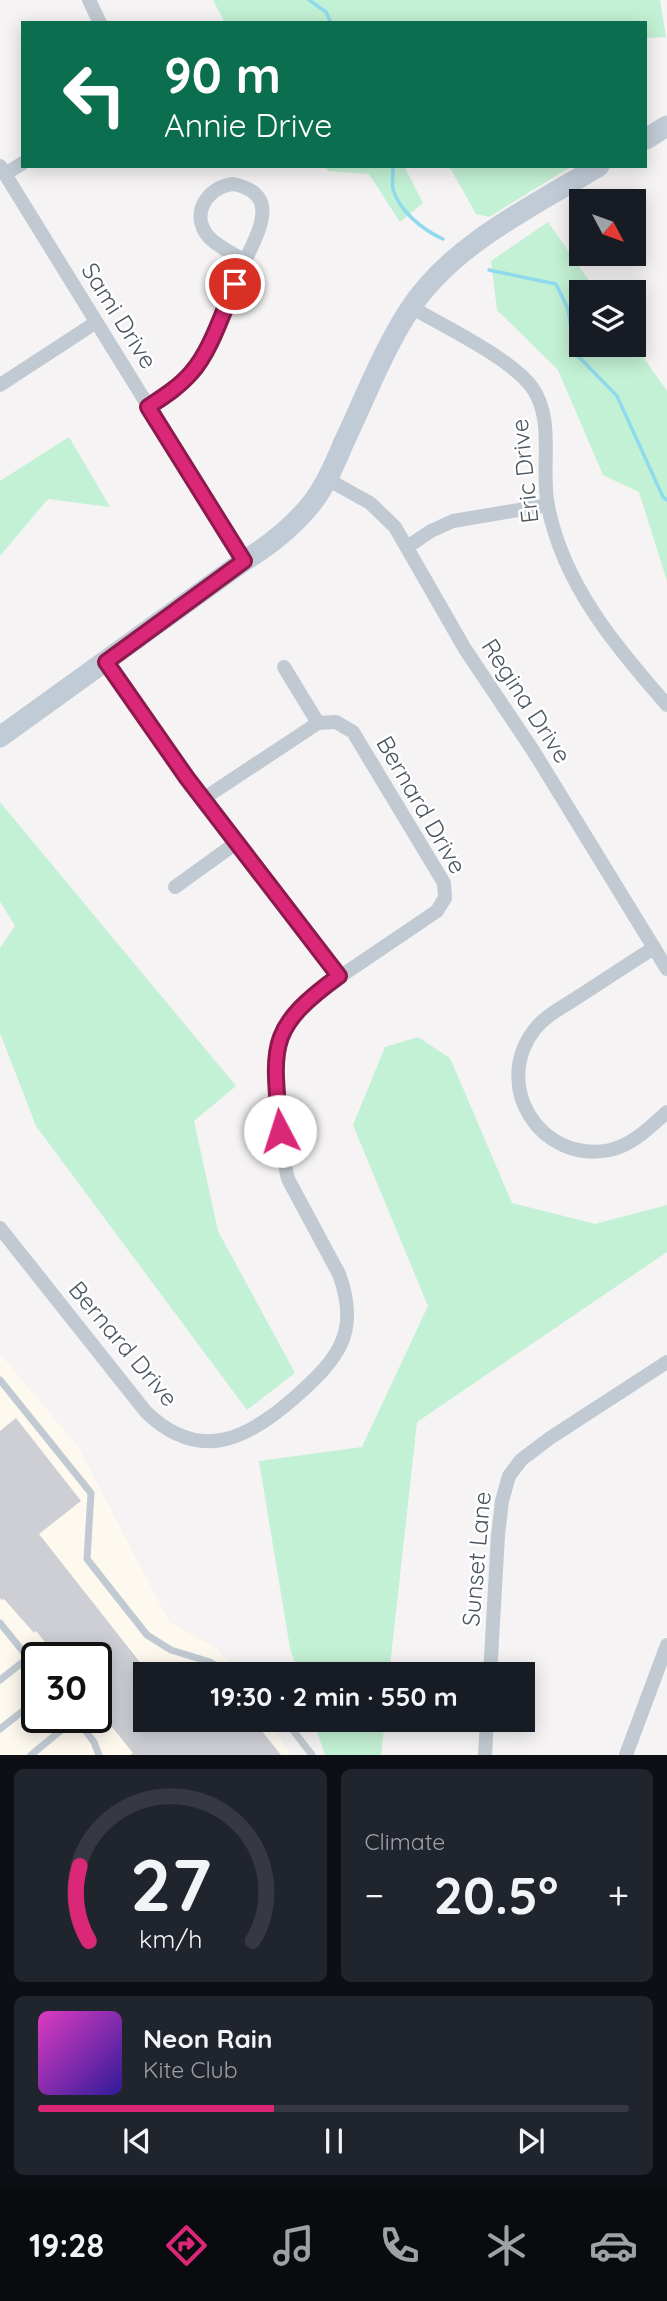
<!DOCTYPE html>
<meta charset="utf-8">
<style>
:root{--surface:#171b24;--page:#20242c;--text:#f1f3f6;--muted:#9ea1a6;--line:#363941;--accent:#db2777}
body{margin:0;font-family:Quicksand,sans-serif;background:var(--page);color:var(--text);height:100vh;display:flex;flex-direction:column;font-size:26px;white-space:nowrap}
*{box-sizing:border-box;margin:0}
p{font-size:23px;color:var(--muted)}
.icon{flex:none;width:38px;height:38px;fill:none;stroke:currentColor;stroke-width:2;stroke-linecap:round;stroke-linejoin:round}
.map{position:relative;height:1755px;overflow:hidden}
.sheet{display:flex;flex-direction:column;gap:14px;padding:14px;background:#0d0f14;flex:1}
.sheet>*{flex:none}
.banner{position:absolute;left:21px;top:21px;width:626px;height:147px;border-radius:0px;box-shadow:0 4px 18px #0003;background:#0b6e4f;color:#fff;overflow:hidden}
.needle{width:46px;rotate:131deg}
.controls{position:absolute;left:569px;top:189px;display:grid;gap:14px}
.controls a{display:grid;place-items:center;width:77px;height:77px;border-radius:0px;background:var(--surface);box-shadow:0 4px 18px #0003;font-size:35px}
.speed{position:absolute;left:21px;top:1642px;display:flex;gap:14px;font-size:35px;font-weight:700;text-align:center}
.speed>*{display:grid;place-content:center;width:91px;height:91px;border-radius:50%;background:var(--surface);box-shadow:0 4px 18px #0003;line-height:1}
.speed .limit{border:4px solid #111;border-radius:10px;background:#fff;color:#111}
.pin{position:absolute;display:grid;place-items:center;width:60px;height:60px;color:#fff;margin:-30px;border:4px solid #fff;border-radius:50%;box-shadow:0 2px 7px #0007}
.me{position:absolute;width:77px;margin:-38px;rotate:355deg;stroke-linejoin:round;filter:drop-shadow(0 0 5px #0008)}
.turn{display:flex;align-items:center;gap:24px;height:147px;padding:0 28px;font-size:32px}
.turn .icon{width:91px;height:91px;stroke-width:2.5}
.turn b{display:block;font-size:49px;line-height:60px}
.big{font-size:52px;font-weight:700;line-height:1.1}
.sheet .tile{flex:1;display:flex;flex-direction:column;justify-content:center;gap:10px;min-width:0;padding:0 24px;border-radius:10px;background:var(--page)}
.sheet .dial{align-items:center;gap:0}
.dial svg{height:182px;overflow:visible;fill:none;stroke:var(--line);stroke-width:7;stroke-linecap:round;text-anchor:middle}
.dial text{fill:var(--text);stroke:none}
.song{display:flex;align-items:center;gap:21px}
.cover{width:84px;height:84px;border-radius:10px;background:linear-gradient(135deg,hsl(310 70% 55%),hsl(250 70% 35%))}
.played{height:7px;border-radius:4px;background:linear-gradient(90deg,var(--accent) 40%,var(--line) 40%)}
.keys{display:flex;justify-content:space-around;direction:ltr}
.heat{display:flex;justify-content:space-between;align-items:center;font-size:38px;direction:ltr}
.sheet .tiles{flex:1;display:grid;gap:14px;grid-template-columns:1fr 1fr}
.tile:last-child{grid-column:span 2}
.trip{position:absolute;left:133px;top:1662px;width:402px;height:70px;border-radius:0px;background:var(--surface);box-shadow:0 4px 18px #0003;font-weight:700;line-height:70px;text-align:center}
.menu{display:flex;height:112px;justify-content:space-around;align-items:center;background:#090b0e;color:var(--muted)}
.menu .icon{width:49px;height:49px}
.menu .active{color:var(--accent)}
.menu b{font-size:32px;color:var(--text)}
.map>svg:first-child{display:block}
</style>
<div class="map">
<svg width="667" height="1755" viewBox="0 0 667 1755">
<rect width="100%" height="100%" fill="#f5f3f3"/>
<!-- commercial -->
<path fill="#fdf9ef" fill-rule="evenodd" d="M 0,1354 L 79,1448 L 169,1622 L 218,1649 L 237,1675 L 145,1675 L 145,1720 L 269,1720 L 290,1755 L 0,1755 ZM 37,1657 L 96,1657 L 96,1717 L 37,1717 Z"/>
<!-- green -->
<g fill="#c3f1d5">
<polygon points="213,0 660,0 666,37 646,38 646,23 225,23"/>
<polygon points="324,166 404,166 423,203 400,222 369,174 328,171"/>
<polygon points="449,166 572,166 489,217 476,214"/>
<polygon points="548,222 597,292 581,292 581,345 634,344 667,391 667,581 639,492 603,475 558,370 497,310 491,261"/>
<polygon points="69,437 110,507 48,499 0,556 0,481"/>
<polygon points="0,802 236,1086 194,1121 218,1231 295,1373 247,1410 36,1126 0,1033 0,948 15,926 0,901"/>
<polygon points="418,1037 450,1058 512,1203 595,1224 667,1205 667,1252 417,1422 389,1675 299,1675 290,1648 259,1461 362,1447 428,1306 353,1125 385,1047"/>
<polygon points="313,1720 385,1720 381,1755 325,1755"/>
</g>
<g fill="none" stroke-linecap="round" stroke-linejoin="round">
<!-- stream -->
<g stroke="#90daee" stroke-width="3.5">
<polyline points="309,0 326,12 331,23"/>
<path d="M 393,166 C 393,173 392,182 393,189 C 399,211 423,230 443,239"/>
<polyline points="489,270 556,284 568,309 575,353 617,396 663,497 667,500"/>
</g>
</g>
<!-- building -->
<polygon fill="#cdcfd5" points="16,1418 81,1501 39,1534 150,1675 165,1663 173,1675 145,1675 145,1720 253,1720 281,1755 130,1755 133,1753 96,1707 96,1657 57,1657 36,1631 34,1633 4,1599 2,1600 0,1598 0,1431"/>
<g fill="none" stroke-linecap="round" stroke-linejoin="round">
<!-- lane -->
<g stroke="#c1cad2" stroke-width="7">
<polyline points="0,1380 91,1493 87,1559 147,1635 171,1650 210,1662 231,1675"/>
<polyline points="0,1623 37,1669"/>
<polyline points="0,1680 28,1658"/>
<polyline points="75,1717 94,1742 99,1755"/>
<polyline points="285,1720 312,1755"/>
<polyline points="0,1729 37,1700"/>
<polyline points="31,1755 76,1718"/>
</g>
<!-- street -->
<g stroke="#c1cad2" stroke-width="14">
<polyline points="89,0 100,23"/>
<polyline points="0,166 244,561"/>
<polyline points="5,174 23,163"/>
<path d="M 233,184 C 282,194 258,232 245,261 C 233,253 217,247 208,236 C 190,214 207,187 233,184 Z"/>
<path d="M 411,307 C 443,326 510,358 531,386 C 556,419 540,467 548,506 C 563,584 616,647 667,705"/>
<polyline points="0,385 95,323"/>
<polyline points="148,407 179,386 200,362 245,261"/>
<polyline points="327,479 370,503 395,527 465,649 534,752 667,969"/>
<polyline points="407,547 431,531 453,521 548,505"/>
<polyline points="106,662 187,778 339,976"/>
<polyline points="284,667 318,723"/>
<polyline points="175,887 236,843"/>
<path d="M 654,948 C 628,964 603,981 578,997 C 563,1007 546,1015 535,1029 C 491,1085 540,1164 610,1150 C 633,1145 650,1127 667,1112"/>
<path d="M 0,1228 L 146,1412 C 199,1463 246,1440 293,1399 C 337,1360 361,1334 339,1274 L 288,1179 L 282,1152 L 276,1056 L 284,1029 L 293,1014 L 307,999 L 437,911 L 445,898 L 444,883 L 353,732 L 336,722 L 318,723 L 203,799"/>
<polyline points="490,1675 498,1535 502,1501 509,1476 521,1460 550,1438 667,1362"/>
<polyline points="485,1755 487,1720"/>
<polyline points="626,1755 667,1645"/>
</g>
<!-- secondary -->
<g stroke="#c1cbd6" stroke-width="21">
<polyline points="646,139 667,126"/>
<path d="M 0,737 L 244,561 C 270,545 293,527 312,503 C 326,485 335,463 344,442 C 365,398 383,350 410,309 C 452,244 535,205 599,166"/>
</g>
</g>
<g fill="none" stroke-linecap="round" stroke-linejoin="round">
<defs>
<path id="route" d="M 235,284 C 223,311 211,351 191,373 C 179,387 163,397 148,407 L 244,561 L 106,662 L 187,778 L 339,976 C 266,1029 273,1046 280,1131"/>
</defs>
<!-- route casing -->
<use href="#route" stroke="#8e194d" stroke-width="18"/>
<!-- route -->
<use href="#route" stroke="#db2777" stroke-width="12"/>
</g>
<g text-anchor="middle" stroke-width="5" stroke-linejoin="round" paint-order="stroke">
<!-- street labels -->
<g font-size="24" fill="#4a5661" stroke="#fff">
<text transform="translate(119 316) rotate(58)" y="8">Sami Drive</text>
<text transform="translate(525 471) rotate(-96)" y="8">Eric Drive</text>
<text transform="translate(526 701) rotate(57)" y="8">Regina Drive</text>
<text transform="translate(421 805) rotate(60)" y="8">Bernard Drive</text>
<text transform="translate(123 1344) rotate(50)" y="8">Bernard Drive</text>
<text transform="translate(477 1559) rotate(-85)" y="8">Sunset Lane</text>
</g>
</g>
</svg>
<div class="controls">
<a><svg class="needle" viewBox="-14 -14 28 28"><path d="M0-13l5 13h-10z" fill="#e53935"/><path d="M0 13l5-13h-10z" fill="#9ea1a6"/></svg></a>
<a><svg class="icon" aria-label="layers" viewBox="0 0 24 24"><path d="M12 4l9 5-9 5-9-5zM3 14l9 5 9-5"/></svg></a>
</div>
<div class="speed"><div class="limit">30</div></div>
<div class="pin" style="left:235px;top:284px;background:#d93025"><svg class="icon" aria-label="arrive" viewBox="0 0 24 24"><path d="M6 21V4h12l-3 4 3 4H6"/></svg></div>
<svg class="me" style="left:280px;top:1131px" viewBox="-20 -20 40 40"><circle r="19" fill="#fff"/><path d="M0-13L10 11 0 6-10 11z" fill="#db2777"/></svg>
<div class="trip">19:30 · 2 min · 550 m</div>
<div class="banner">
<div class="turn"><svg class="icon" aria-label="left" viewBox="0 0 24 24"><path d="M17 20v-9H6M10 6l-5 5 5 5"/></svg><div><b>90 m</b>Annie Drive</div></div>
</div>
</div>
<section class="sheet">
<div class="tiles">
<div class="tile dial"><svg viewBox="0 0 100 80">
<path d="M14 69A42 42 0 1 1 86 69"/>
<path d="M14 69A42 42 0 0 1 10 36" stroke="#db2777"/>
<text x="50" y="56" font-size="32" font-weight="700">27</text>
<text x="50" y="72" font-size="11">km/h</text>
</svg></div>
<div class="tile"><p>Climate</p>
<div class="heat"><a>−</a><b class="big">20.5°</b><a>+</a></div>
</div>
<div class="tile">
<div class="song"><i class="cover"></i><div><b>Neon Rain</b><p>Kite Club</p></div></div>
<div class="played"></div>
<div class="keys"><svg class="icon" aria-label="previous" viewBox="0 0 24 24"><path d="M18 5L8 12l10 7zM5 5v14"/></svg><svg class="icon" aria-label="pause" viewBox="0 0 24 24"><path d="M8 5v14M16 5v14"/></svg><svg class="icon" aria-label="next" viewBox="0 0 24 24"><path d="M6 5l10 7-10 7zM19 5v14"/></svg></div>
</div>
</div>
</section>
<nav class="menu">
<b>19:28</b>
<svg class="icon active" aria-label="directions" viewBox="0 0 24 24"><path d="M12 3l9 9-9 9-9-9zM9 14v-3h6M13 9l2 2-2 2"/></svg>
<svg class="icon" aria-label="music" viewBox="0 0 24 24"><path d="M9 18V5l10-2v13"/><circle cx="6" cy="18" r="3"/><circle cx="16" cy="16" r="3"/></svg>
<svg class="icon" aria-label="phone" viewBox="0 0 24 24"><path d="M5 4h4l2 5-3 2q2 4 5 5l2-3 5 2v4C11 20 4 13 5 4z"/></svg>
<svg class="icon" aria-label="climate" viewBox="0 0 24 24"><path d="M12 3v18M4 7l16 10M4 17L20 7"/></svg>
<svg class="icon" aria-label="car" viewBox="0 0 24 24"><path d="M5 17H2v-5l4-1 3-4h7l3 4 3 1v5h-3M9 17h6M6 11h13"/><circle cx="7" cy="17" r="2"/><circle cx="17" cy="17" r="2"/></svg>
</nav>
